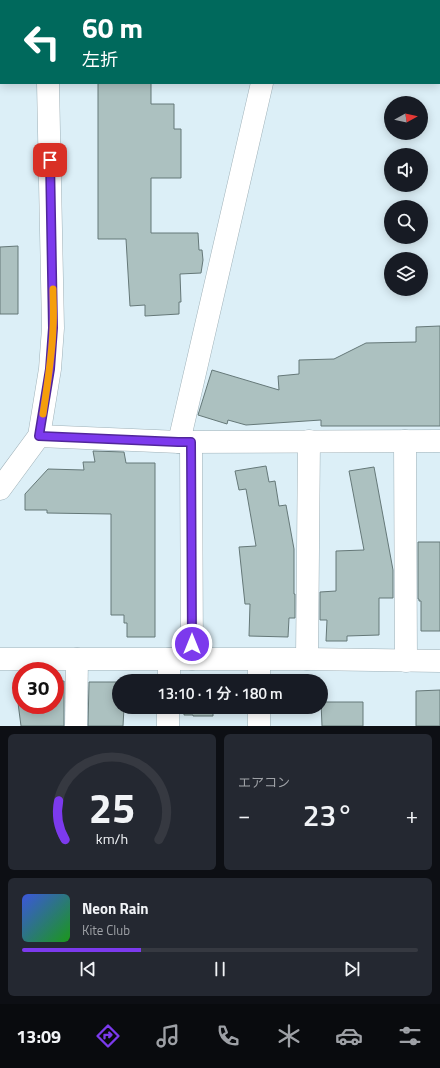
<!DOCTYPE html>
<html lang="ja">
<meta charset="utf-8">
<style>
:root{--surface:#171b24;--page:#242831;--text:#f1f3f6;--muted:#9ea1a6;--line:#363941;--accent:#7c3aed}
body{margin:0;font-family:"Titillium Web","Noto Sans JP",sans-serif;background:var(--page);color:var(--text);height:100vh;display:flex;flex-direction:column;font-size:15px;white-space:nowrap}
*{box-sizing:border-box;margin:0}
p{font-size:13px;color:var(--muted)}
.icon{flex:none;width:22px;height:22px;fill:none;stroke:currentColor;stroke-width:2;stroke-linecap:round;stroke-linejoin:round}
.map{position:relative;height:726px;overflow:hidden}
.side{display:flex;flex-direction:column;gap:8px;padding:8px;background:#0d0f14;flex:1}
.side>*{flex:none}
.hud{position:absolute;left:0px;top:0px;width:440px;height:84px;box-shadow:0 2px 10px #0003;background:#00695c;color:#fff;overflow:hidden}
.needle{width:26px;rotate:82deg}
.controls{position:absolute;left:384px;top:96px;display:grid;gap:8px}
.controls a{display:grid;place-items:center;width:44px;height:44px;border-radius:50%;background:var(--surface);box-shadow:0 2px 10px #0003;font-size:20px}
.speed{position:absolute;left:12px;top:662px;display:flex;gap:8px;font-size:20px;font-weight:700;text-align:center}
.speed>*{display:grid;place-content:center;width:52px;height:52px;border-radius:50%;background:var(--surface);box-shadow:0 2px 10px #0003;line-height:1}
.speed .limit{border:6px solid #d22;background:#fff;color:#111}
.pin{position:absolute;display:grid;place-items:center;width:34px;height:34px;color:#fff;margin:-17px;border-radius:8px;box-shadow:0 2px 6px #0006}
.me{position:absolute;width:44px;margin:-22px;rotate:0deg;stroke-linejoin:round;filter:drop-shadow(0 0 3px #0008)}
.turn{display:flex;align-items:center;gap:14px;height:84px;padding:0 16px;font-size:18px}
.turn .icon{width:52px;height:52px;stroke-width:2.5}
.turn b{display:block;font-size:28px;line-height:34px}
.big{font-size:30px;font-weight:600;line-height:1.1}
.side .card{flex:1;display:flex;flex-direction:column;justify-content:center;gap:6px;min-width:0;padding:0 14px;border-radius:6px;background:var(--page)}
.side .dial{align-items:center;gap:0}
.dial svg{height:104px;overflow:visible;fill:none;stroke:var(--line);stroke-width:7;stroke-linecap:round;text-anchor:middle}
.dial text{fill:var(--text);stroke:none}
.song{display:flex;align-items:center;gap:12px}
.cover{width:48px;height:48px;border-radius:6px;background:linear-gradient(135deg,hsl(230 70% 55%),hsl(120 70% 35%))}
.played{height:4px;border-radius:2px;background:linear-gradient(90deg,var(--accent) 30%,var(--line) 30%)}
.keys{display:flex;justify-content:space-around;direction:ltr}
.heat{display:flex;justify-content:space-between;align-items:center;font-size:22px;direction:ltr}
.side .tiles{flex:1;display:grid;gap:8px;grid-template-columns:1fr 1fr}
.card:last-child{grid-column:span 2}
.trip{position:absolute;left:112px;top:674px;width:216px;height:40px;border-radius:20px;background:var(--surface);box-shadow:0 2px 10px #0003;font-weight:600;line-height:40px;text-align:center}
.tabs{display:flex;height:64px;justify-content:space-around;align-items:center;background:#090b0e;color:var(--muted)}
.tabs .icon{width:28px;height:28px}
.tabs .selected{color:var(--accent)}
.tabs b{font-size:18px;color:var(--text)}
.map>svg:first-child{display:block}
</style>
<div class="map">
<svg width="440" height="726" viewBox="0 0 440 726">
<rect width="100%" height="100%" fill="#dceff7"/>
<!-- building -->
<g fill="#acc1c0" stroke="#657878">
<polygon points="98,83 151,83 151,104 174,104 174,129 181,129 181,178 151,178 151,233 198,233 199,250 202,250 203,260 201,273 180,274 181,302 179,302 179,314 145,316 145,305 130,306 126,239 98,239"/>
<polygon points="18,246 18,314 0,314 0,247"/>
<polygon points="440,326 440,426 321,426 321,420 246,425 228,420 227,424 198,415 212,370 279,390 278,376 299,374 299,360 334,359 366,343 416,342 416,327"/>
<polygon points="93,451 124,452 126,463 155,463 155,637 127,637 127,623 124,623 124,615 111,615 111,514 47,513 47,510 25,510 25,494 48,469 84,470 83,462 95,462"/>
<polygon points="266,466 269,482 275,481 279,506 286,505 294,549 294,594 295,594 295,618 289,618 288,637 249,636 250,604 245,604 239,547 256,546 246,489 239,490 235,471"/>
<polygon points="374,467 393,570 393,598 379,598 379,635 347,636 347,641 326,641 327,620 320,620 320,592 336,591 336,551 364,550 349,471"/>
<polygon points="418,542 440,542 440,631 421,631 421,601 419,601 419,599 418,599"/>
<rect x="184" y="680" width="29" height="1"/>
<polygon points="55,681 64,681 64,726 21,726 18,703 21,702 21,705 55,705"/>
<polygon points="89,682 119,682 118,707 124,707 123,726 88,726"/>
<polygon points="440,690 440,726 416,726 416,691"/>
<polygon points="321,702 363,702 363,726 322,726"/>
<polygon points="184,707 213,707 213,716 193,716 193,715 184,715"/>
</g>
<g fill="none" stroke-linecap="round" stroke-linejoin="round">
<defs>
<g id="minor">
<polyline points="50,1 50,0"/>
<polyline points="282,1 282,0"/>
<polyline points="39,436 179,442 440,441"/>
<polyline points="405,441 406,661"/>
<polyline points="179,442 262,83"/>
<polyline points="191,442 192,659"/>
<polyline points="0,489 39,436 50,369 53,328 48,83"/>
<polyline points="307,659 309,441"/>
<polyline points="169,681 169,659"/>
<polyline points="259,681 259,660"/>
<polyline points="76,726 77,659"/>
<polyline points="168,726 168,707"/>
<polyline points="259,726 259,707"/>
</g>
<polyline id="tertiary" points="0,659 307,659 440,661"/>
</defs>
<!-- minor casing -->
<use href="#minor" stroke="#9fb1b8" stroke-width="23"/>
<!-- tertiary casing -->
<use href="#tertiary" stroke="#9fb1b8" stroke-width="23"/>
<!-- minor -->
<use href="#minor" stroke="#fff" stroke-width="22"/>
<!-- tertiary -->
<use href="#tertiary" stroke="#fff" stroke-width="22"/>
</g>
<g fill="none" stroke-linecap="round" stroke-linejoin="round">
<defs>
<polyline id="route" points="50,160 53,328 50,369 39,436 178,442 191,442 192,644"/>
</defs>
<!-- route casing -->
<use href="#route" stroke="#51269a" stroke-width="10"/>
<!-- route -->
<use href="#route" stroke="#7c3aed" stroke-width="7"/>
<!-- slow -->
<path stroke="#f59e0b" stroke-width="7" d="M 43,414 C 47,386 52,357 53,329 C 54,315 53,302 53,289"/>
</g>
</svg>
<div class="controls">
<a><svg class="needle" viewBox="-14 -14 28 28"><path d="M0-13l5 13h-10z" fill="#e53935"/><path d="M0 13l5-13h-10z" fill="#9ea1a6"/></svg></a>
<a><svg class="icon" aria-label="sound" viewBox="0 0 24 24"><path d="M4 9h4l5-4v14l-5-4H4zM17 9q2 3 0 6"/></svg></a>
<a><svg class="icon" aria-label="search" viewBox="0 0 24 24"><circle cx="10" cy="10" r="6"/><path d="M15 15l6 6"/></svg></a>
<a><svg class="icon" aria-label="layers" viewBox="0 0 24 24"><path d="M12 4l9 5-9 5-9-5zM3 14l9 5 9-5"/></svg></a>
</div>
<div class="speed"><div class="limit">30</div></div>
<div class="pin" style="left:50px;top:160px;background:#d93025"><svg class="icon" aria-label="arrive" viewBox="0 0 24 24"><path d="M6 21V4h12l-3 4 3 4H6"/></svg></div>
<svg class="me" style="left:192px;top:644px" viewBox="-20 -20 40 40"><circle r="17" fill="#7c3aed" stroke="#fff" stroke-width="3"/><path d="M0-11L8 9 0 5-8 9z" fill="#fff"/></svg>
<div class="trip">13:10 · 1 分 · 180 m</div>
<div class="hud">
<div class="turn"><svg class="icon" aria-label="left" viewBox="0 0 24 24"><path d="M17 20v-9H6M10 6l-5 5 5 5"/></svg><div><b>60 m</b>左折</div></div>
</div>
</div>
<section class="side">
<div class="tiles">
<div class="card dial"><svg viewBox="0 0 100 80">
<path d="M14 69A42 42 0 1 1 86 69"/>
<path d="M14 69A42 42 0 0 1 9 39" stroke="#7c3aed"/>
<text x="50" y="56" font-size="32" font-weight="700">25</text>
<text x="50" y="72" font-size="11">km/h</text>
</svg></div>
<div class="card"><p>エアコン</p>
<div class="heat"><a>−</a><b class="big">23°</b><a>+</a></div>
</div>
<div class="card">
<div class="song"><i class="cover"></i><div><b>Neon Rain</b><p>Kite Club</p></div></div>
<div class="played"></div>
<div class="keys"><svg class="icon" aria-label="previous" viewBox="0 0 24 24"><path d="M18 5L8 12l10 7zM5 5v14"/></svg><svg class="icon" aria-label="pause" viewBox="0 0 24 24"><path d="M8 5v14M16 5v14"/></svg><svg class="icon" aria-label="next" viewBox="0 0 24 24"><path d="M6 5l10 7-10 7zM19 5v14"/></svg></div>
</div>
</div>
</section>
<nav class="tabs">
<b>13:09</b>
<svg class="icon selected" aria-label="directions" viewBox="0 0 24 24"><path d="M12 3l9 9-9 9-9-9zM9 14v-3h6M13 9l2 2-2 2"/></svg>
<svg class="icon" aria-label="music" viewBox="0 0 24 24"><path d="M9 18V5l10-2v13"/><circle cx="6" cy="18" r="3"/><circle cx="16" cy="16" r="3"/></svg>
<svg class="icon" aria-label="phone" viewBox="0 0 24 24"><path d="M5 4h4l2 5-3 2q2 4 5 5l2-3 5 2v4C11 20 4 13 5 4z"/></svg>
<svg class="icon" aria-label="climate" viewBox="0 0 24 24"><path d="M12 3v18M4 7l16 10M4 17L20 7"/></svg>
<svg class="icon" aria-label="car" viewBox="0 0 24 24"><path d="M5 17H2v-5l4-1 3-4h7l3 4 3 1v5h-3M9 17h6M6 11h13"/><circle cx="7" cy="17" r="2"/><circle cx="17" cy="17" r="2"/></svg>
<svg class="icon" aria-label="filters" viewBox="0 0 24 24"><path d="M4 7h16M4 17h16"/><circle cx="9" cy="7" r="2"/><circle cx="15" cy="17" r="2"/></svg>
</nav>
